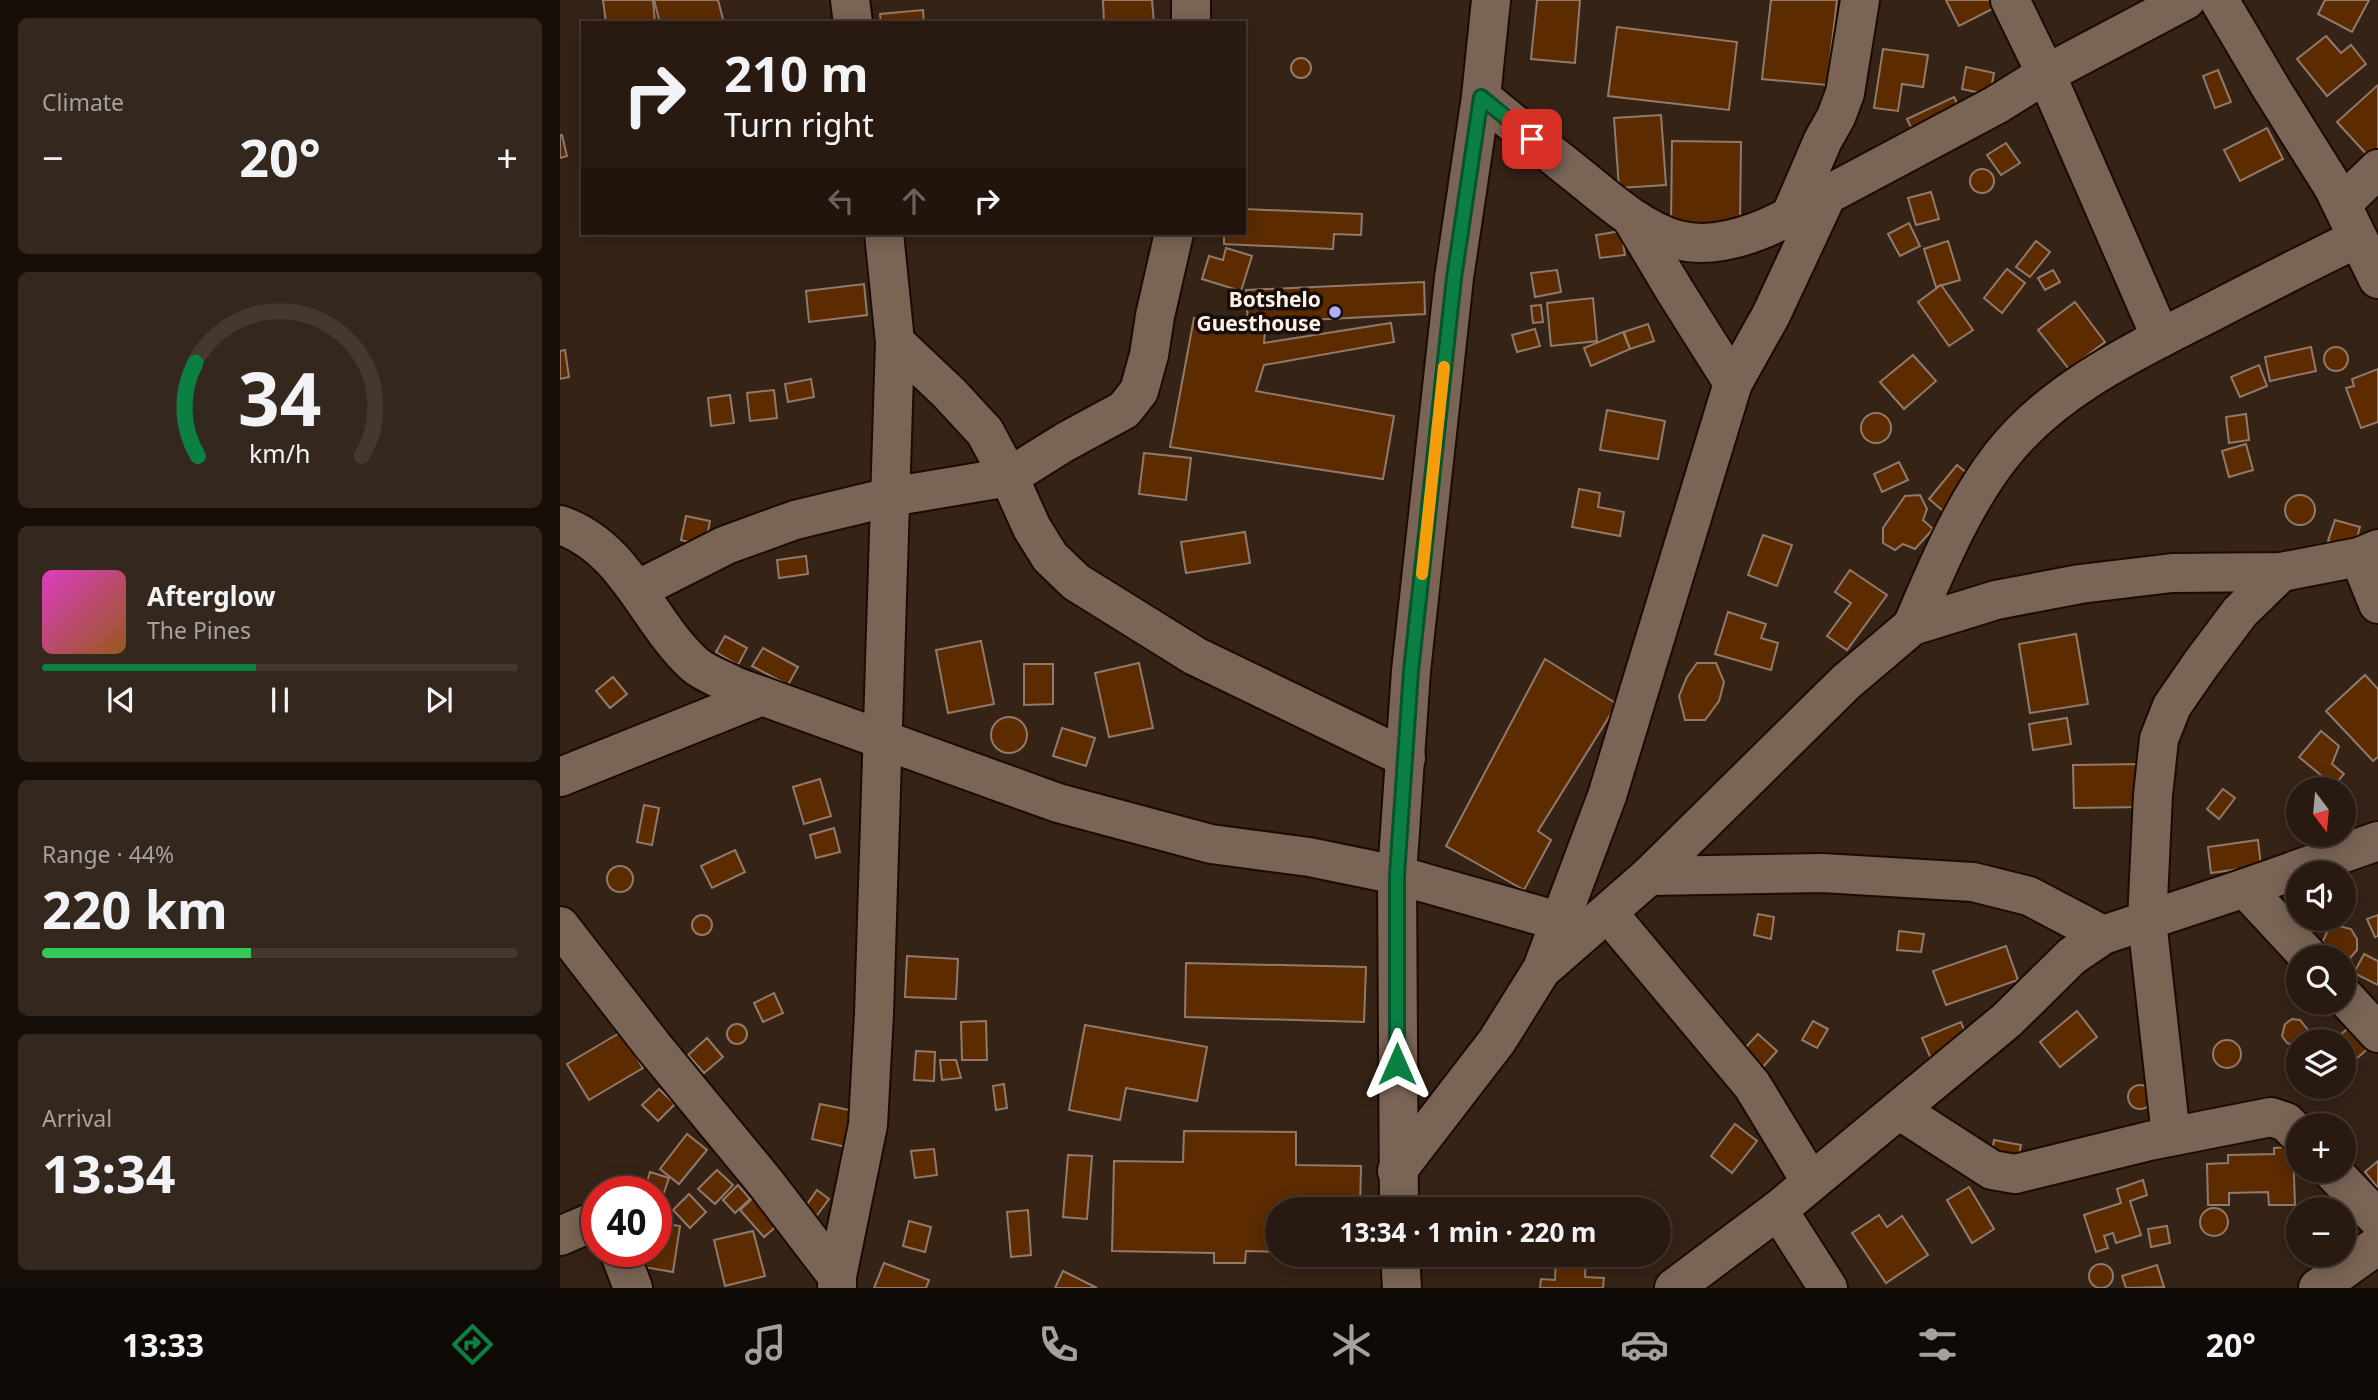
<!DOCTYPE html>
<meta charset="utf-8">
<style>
:root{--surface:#281a10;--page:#34271e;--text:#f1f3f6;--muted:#a5a19f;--line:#443830;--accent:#0b8043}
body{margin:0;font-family:"Noto Sans",sans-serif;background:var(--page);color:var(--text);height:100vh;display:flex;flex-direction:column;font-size:26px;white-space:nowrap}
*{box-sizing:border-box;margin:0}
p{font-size:23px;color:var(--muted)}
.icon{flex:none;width:38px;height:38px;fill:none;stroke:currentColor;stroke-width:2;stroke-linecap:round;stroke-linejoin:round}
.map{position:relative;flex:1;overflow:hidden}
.side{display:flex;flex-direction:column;gap:18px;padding:18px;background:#160e09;width:560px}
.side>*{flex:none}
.banner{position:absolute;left:21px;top:21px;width:665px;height:214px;border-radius:0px;box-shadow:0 4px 18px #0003,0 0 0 2px var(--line);background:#281a10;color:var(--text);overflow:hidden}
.needle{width:46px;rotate:164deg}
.controls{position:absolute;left:1726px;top:777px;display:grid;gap:14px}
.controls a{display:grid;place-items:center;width:70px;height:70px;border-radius:50%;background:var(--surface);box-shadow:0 4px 18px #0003,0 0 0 2px var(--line);font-size:35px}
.speed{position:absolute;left:21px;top:1176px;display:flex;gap:14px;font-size:35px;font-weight:700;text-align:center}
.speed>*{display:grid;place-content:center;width:91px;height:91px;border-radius:50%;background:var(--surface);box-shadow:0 4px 18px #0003,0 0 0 2px var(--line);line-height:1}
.speed .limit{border:10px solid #d22;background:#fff;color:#111}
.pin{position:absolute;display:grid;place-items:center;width:60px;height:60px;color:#fff;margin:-30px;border-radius:14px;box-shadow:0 4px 10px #0006}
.me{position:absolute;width:77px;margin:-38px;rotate:0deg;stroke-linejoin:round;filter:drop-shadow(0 0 5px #0008)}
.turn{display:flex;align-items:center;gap:24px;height:147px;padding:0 28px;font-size:32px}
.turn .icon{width:91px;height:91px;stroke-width:2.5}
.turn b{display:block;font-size:49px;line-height:60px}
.lanes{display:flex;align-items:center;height:66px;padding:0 28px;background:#0003;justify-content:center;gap:35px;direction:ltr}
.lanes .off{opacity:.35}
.big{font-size:52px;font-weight:700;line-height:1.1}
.side .widget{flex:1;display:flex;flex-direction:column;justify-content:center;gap:10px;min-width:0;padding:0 24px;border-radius:10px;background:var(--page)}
.side .dial{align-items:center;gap:0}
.dial svg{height:182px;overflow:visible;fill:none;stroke:var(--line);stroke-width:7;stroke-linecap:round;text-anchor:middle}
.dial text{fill:var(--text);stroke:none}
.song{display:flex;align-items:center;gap:21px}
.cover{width:84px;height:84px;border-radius:10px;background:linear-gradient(135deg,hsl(310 70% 55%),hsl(30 70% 35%))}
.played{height:7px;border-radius:4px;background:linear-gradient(90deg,var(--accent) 45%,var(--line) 45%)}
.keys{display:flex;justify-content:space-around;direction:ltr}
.heat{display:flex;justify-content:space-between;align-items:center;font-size:38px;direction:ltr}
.charge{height:10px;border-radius:5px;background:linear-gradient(90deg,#34c759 44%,var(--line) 0)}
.trip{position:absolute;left:705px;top:1197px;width:406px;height:70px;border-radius:35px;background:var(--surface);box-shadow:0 4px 18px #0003,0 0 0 2px var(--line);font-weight:700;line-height:70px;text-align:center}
.dock{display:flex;height:112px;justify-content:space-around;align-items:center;background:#100a06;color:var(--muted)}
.dock .icon{width:49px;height:49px}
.dock .on{color:var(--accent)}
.dock b{font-size:32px;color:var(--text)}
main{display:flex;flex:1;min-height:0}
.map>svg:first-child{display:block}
</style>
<main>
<section class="side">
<div class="widget"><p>Climate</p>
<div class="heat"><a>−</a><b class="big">20°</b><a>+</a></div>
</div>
<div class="widget dial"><svg viewBox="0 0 100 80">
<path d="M14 69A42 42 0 1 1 86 69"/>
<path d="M14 69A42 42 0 0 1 13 28" stroke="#0b8043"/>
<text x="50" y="56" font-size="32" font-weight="700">34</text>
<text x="50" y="72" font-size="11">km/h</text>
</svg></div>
<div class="widget">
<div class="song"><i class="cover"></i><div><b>Afterglow</b><p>The Pines</p></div></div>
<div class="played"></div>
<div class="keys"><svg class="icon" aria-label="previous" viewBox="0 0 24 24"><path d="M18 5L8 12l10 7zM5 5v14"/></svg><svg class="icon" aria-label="pause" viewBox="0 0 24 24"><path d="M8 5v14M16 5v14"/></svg><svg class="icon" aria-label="next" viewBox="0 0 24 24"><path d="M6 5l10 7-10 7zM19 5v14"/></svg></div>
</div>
<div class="widget"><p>Range · 44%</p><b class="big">220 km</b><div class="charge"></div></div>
<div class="widget"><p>Arrival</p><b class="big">13:34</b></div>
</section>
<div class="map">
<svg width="1818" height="1288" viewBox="0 0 1818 1288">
<rect width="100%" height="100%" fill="#352316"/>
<!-- building -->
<g fill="#5c2b00" stroke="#917a6b" stroke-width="2">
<polygon points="43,0 93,0 95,23 46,23"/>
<polygon points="94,0 158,0 164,23 100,23"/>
<polygon points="543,0 592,0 594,23 544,23"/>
<polygon points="977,0 1020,0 1015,63 971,59"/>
<polygon points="1211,0 1277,0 1267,85 1202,79"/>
<polygon points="1386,0 1434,0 1438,6 1399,26"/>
<polygon points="1765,0 1809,0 1792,32 1758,14"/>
<polygon points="363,10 364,23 321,23 320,14"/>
<polygon points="1057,27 1177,42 1169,110 1048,96"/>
<polygon points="1766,36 1781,53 1791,45 1806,64 1767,96 1737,59"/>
<polygon points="1323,49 1368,55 1363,87 1342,84 1338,111 1314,108"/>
<circle cx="741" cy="68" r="10"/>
<polygon points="1406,67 1434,73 1430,95 1402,89"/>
<polygon points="1658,70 1671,102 1655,108 1643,76"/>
<polygon points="1818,85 1818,151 1810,158 1777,122"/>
<polygon points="1394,97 1405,120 1358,142 1347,119"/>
<polygon points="1101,115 1106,185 1059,188 1054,118"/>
<polygon points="1707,128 1723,159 1680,181 1664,150"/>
<polygon points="0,135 2,135 7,156 0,158"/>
<polygon points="1112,141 1181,142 1180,223 1111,223"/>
<polygon points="1446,143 1460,163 1441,175 1427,155"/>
<circle cx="1422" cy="181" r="12"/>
<polygon points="1371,192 1379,219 1356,225 1348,198"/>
<polygon points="684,209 802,214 801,235 774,234 773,249 664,244 664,233 684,233"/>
<polygon points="1349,223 1360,246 1340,256 1328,234"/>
<polygon points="1061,231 1065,255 1040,258 1036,235"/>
<polygon points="1388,241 1400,280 1376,287 1364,249"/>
<polygon points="1476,241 1490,252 1470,277 1456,267"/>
<polygon points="666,248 692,256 681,291 642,279 649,256 663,260"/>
<polygon points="1447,269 1465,283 1442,313 1424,298"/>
<polygon points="997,270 1001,292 975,297 971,273"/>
<polygon points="1493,270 1500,282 1485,290 1478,278"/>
<polygon points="864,282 865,314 688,323 686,290"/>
<polygon points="304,284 307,315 249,322 246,291"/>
<polygon points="1381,285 1413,330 1389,346 1358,302"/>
<polygon points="1033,298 1037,341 991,346 987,303"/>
<polygon points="1515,302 1545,342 1509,369 1478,330"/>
<polygon points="981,305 983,322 973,323 971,306"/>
<polygon points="634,318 705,331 704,343 831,323 834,342 704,365 696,391 834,416 823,479 610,447"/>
<polygon points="1088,324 1094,341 1070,349 1064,332"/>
<polygon points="975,329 980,346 957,352 952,335"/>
<polygon points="1063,332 1070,349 1031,366 1024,348"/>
<circle cx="1776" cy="359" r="12"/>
<polygon points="1751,347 1756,371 1710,381 1705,357"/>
<polygon points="5,350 9,377 0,379 0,351"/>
<polygon points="1353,355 1376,381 1344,409 1320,382"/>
<polygon points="1699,365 1707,386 1680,397 1671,377"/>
<polygon points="1818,369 1818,422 1801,428 1786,388 1794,386 1792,379"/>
<polygon points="251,379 254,397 228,402 225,384"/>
<polygon points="214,390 217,418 190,421 187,393"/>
<polygon points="170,395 174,423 151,426 148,398"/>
<polygon points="1047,410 1105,421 1098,459 1040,450"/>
<circle cx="1316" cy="428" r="15"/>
<polygon points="1686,414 1689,440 1669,443 1666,417"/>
<polygon points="1686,444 1693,470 1669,477 1662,451"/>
<polygon points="584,453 631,458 626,500 579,494"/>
<polygon points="1339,462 1348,480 1322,492 1314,474"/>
<polygon points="1397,465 1418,482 1389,516 1369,499"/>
<polygon points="1019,489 1040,493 1038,507 1064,512 1060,536 1012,527"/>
<polygon points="1360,495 1367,509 1363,520 1373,529 1355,549 1343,544 1335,550 1323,543 1323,528 1345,496"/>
<circle cx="1740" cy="510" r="15"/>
<polygon points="126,516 150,521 145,546 121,540"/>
<polygon points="1775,520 1800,527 1794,548 1768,541"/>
<polygon points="685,532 690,563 626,573 621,542"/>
<polygon points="1203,535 1232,545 1217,586 1188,575"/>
<polygon points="246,556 248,574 219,578 217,560"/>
<polygon points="1290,570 1327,595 1287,650 1267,636 1291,603 1275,592"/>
<polygon points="1168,612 1206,624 1201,638 1218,643 1211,670 1155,654"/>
<polygon points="1516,634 1528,704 1470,713 1459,644"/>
<polygon points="165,636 187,648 178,665 156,652"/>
<polygon points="421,641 434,704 388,713 376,650"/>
<polygon points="203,648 238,667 228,685 192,666"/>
<polygon points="985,659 1057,704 978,831 991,840 964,890 886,846"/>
<polygon points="579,663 593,728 549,737 535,673"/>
<polygon points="1137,663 1156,663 1164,682 1159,701 1145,720 1125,720 1119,696 1127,677"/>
<polygon points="464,664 493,664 493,704 464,705"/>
<polygon points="1805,675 1818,689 1818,757 1813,761 1766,711"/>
<polygon points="53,677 67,694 50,708 36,691"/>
<circle cx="449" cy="735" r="18"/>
<polygon points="1507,718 1511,744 1473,750 1469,724"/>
<polygon points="502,728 535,738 526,766 493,756"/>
<polygon points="1761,731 1779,746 1772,764 1784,774 1774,786 1739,757"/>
<polygon points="1583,764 1583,807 1514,808 1513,765"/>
<polygon points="260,779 271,816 244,824 233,787"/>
<polygon points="1663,789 1675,798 1659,819 1647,809"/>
<polygon points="84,805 99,808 92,845 77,842"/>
<polygon points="274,828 280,852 256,858 250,835"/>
<polygon points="1698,840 1701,866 1651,873 1648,847"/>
<polygon points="175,850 185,872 152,888 141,866"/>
<circle cx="60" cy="879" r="13"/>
<polygon points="1198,914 1214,917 1211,939 1194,935"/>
<polygon points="1818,915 1818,936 1815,937 1807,919"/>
<circle cx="142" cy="925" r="10"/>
<polygon points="1779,926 1791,929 1797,939 1797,950 1790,958 1783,960 1783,957 1770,957 1766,952 1763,941 1768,930"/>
<polygon points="1339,931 1364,934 1361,952 1337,950"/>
<polygon points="1446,946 1458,980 1386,1005 1373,971"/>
<polygon points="1804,954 1818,961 1818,985 1794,973"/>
<polygon points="347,956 398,959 396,999 345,997"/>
<polygon points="626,963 806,967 804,1022 625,1017"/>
<polygon points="214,993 223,1013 203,1022 194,1003"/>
<polygon points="1517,1011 1537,1037 1500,1067 1480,1042"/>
<polygon points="1732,1019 1740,1020 1748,1030 1744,1041 1738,1041 1736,1046 1727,1043 1722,1036 1725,1024"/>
<polygon points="426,1021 427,1060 402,1060 401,1022"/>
<polygon points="1253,1021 1268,1029 1257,1048 1242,1040"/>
<polygon points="1401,1022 1410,1045 1372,1061 1362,1038"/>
<circle cx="177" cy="1034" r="10"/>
<polygon points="1793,1024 1811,1046 1787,1067 1783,1063 1783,1041 1773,1041"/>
<polygon points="525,1025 647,1047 637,1101 566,1088 560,1120 509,1110"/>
<polygon points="61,1032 83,1068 29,1100 7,1064"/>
<polygon points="1198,1034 1217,1051 1202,1068 1183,1050"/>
<polygon points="147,1038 163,1057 144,1073 128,1055"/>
<circle cx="1667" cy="1054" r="14"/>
<polygon points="356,1051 375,1052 374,1081 354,1080"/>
<polygon points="380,1060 396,1060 401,1078 382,1080"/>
<polygon points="444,1084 447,1108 436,1110 433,1086"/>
<circle cx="1580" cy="1097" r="12"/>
<polygon points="99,1089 115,1104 98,1121 82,1105"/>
<polygon points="260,1104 294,1111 286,1147 252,1139"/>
<polygon points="1175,1124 1197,1141 1172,1173 1151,1156"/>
<polygon points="624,1131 736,1132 736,1165 801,1166 800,1209 718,1209 718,1252 686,1251 685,1263 654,1263 654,1253 552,1251 554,1161 623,1162"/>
<polygon points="127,1134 147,1150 119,1184 100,1169"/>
<polygon points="1434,1140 1461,1145 1456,1169 1430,1165"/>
<polygon points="1733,1147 1735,1205 1709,1205 1708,1192 1669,1193 1669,1205 1648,1205 1647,1164 1668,1163 1668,1155 1714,1154 1714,1148"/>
<polygon points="374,1149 377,1175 355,1178 351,1151"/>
<polygon points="508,1155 532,1156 527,1219 503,1217"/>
<polygon points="1818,1161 1818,1188 1805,1172"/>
<polygon points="157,1170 173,1185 155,1204 138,1189"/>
<polygon points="90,1172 109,1178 99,1207 96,1206 96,1192 84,1192"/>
<polygon points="1583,1180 1587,1195 1570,1201 1581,1235 1556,1243 1553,1233 1544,1236 1548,1248 1536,1252 1524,1215 1561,1203 1557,1189"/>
<polygon points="178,1185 190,1199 175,1213 163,1200"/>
<polygon points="1409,1187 1434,1229 1412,1243 1387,1200"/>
<polygon points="257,1190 269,1199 255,1218 243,1210"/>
<polygon points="129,1194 146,1212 130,1228 113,1210"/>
<polygon points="194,1197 218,1225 204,1237 180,1210"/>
<circle cx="1654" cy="1222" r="14"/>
<polygon points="468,1210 471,1255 451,1257 447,1212"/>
<polygon points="1319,1215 1327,1227 1342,1216 1368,1255 1326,1283 1292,1233"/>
<polygon points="349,1221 371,1227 365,1252 343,1246"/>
<polygon points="96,1222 120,1226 113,1272 84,1267 86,1251 96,1251"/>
<polygon points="1607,1226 1610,1243 1591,1247 1588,1229"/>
<polygon points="193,1231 205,1276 165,1286 154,1240"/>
<polygon points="996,1255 1026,1255 1025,1277 1044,1278 1043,1288 980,1288 981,1279 995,1280"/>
<polygon points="324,1263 369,1280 366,1288 314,1288"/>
<circle cx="1541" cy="1276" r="12"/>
<polygon points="1597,1265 1604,1287 1566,1288 1562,1276"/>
<polygon points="503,1271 537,1288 495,1288"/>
</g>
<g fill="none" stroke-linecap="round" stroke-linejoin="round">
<defs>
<g id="minor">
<polyline points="290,0 293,23"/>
<polyline points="1450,0 1486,74 1601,338"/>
<polyline points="1659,0 1711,88 1773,187 1818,279"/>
<polyline points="631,23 631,0"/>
<path d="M 921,97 C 954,124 987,151 1020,177 C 1048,200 1083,231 1118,240 C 1168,253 1226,220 1267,195"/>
<polyline points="1782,204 1818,169"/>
<polyline points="1072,219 1115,291 1173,383"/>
<polyline points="1229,219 1263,140 1276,117 1285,93 1300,0"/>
<polyline points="335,342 389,393 425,432 449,477 472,528 490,557 516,582 635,656 846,758"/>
<path d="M 0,525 C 66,547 87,621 134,664 C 145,674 164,680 177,687 L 498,803 L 651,844 L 749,857 L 837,875 L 1002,922"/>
<polyline points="1799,557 1818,604"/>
<polyline points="77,590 166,545 235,520 330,497 449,477 505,442 564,410 579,391 589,355 595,316 614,233"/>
<path d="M 1352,626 C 1377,568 1402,506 1441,456 C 1492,390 1573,352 1646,315 C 1696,289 1747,263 1798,238"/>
<polyline points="0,777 202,696"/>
<polyline points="1089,876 1262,873 1413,882 1469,896 1543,935"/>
<polyline points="1685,888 1749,957"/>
<polyline points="1048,913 1192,1085 1251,1182"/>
<polyline points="0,926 93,1046 205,1182 277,1276"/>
<polyline points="986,966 1089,876 1286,682 1352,626 1436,600 1520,584 1612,573 1721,572 1799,557 1818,549"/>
<polyline points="1783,995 1818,1033"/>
<polyline points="1339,1110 1432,1170 1455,1174 1589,1141 1711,1117 1726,1122 1738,1134"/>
<polyline points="1611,1136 1587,921 1593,795 1599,739 1612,706 1641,664 1680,612 1721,572"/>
<polyline points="837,1171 937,1041 982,969 1047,796 1173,383 1211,315 1267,195 1436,105 1486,74 1626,0"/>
<polyline points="1772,1171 1818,1219"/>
<polyline points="839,1209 837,875 851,671 894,278 921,97 931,0"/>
<polyline points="1218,1210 1268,1288"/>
<polyline points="0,1236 28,1224 37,1224"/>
<polyline points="59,1251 73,1288"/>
<polyline points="840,1255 842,1288"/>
<polyline points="277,1288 277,1276 308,1125 314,1014 335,342 324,233"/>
<polyline points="1114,1288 1218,1210 1447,1020 1512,956 1543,935 1685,888 1818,841"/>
<polyline points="1758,1288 1818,1245"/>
</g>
</defs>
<!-- minor casing -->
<use href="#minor" stroke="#1c0b02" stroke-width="42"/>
<!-- minor -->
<use href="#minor" stroke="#7a6455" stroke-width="38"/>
</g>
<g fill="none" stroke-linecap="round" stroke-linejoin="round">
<defs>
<polyline id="route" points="837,1064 837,875 851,671 894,278 921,97 972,139"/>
</defs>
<!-- route casing -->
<use href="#route" stroke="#07532c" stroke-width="18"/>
<!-- route -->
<use href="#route" stroke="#0b8043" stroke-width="12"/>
<!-- slow -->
<polyline stroke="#f59e0b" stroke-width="12" points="862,574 884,367"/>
</g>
<!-- markers -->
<circle fill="#b3adf9" stroke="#170e09" stroke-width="2.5" cx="775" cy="312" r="7"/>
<g text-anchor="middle" stroke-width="7" stroke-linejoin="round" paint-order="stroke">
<!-- poi labels -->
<g font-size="21" font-weight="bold" fill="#fef1e8" stroke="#170e09" text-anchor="end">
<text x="761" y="307">Botshelo<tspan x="761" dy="24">Guesthouse</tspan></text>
</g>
</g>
</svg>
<div class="controls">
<a><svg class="needle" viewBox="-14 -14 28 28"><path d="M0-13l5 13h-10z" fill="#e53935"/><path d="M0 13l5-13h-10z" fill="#a5a19f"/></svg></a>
<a><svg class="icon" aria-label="sound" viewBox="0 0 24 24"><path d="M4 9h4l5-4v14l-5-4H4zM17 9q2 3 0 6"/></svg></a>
<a><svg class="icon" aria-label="search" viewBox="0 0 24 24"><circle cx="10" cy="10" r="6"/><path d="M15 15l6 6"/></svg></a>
<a><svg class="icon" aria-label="layers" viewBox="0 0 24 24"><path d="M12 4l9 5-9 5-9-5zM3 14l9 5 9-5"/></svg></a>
<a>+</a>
<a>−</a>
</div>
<div class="speed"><div class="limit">40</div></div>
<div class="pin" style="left:972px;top:139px;background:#d93025"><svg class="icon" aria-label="arrive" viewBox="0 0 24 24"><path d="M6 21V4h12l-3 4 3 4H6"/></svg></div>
<svg class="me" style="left:837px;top:1064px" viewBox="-20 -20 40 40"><path d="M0-17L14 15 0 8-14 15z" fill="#0b8043" stroke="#fff" stroke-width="4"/></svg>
<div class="trip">13:34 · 1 min · 220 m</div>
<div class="banner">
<div class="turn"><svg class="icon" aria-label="right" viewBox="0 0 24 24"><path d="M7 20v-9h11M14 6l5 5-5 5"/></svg><div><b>210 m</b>Turn right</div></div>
<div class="lanes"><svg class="icon off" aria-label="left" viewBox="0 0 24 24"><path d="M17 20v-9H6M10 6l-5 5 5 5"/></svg><svg class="icon off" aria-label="ahead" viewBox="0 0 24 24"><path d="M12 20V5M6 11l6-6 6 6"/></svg><svg class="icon" aria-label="right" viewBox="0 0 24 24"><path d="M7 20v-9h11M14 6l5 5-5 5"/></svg></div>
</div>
</div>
</main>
<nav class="dock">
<b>13:33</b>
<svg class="icon on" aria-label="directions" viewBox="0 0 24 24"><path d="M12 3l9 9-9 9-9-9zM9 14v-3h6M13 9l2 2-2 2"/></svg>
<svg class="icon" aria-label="music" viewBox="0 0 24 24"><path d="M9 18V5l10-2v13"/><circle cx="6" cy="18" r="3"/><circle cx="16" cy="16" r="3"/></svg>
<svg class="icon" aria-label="phone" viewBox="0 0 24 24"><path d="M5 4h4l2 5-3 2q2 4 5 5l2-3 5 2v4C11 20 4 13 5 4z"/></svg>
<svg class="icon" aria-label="climate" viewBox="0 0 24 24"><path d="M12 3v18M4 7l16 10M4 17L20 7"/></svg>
<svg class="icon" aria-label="car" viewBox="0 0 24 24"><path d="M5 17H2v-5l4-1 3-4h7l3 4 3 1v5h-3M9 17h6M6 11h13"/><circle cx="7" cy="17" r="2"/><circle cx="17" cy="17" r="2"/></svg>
<svg class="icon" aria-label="filters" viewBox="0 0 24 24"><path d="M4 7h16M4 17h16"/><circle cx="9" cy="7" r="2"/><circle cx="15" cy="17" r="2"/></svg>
<b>20°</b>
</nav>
